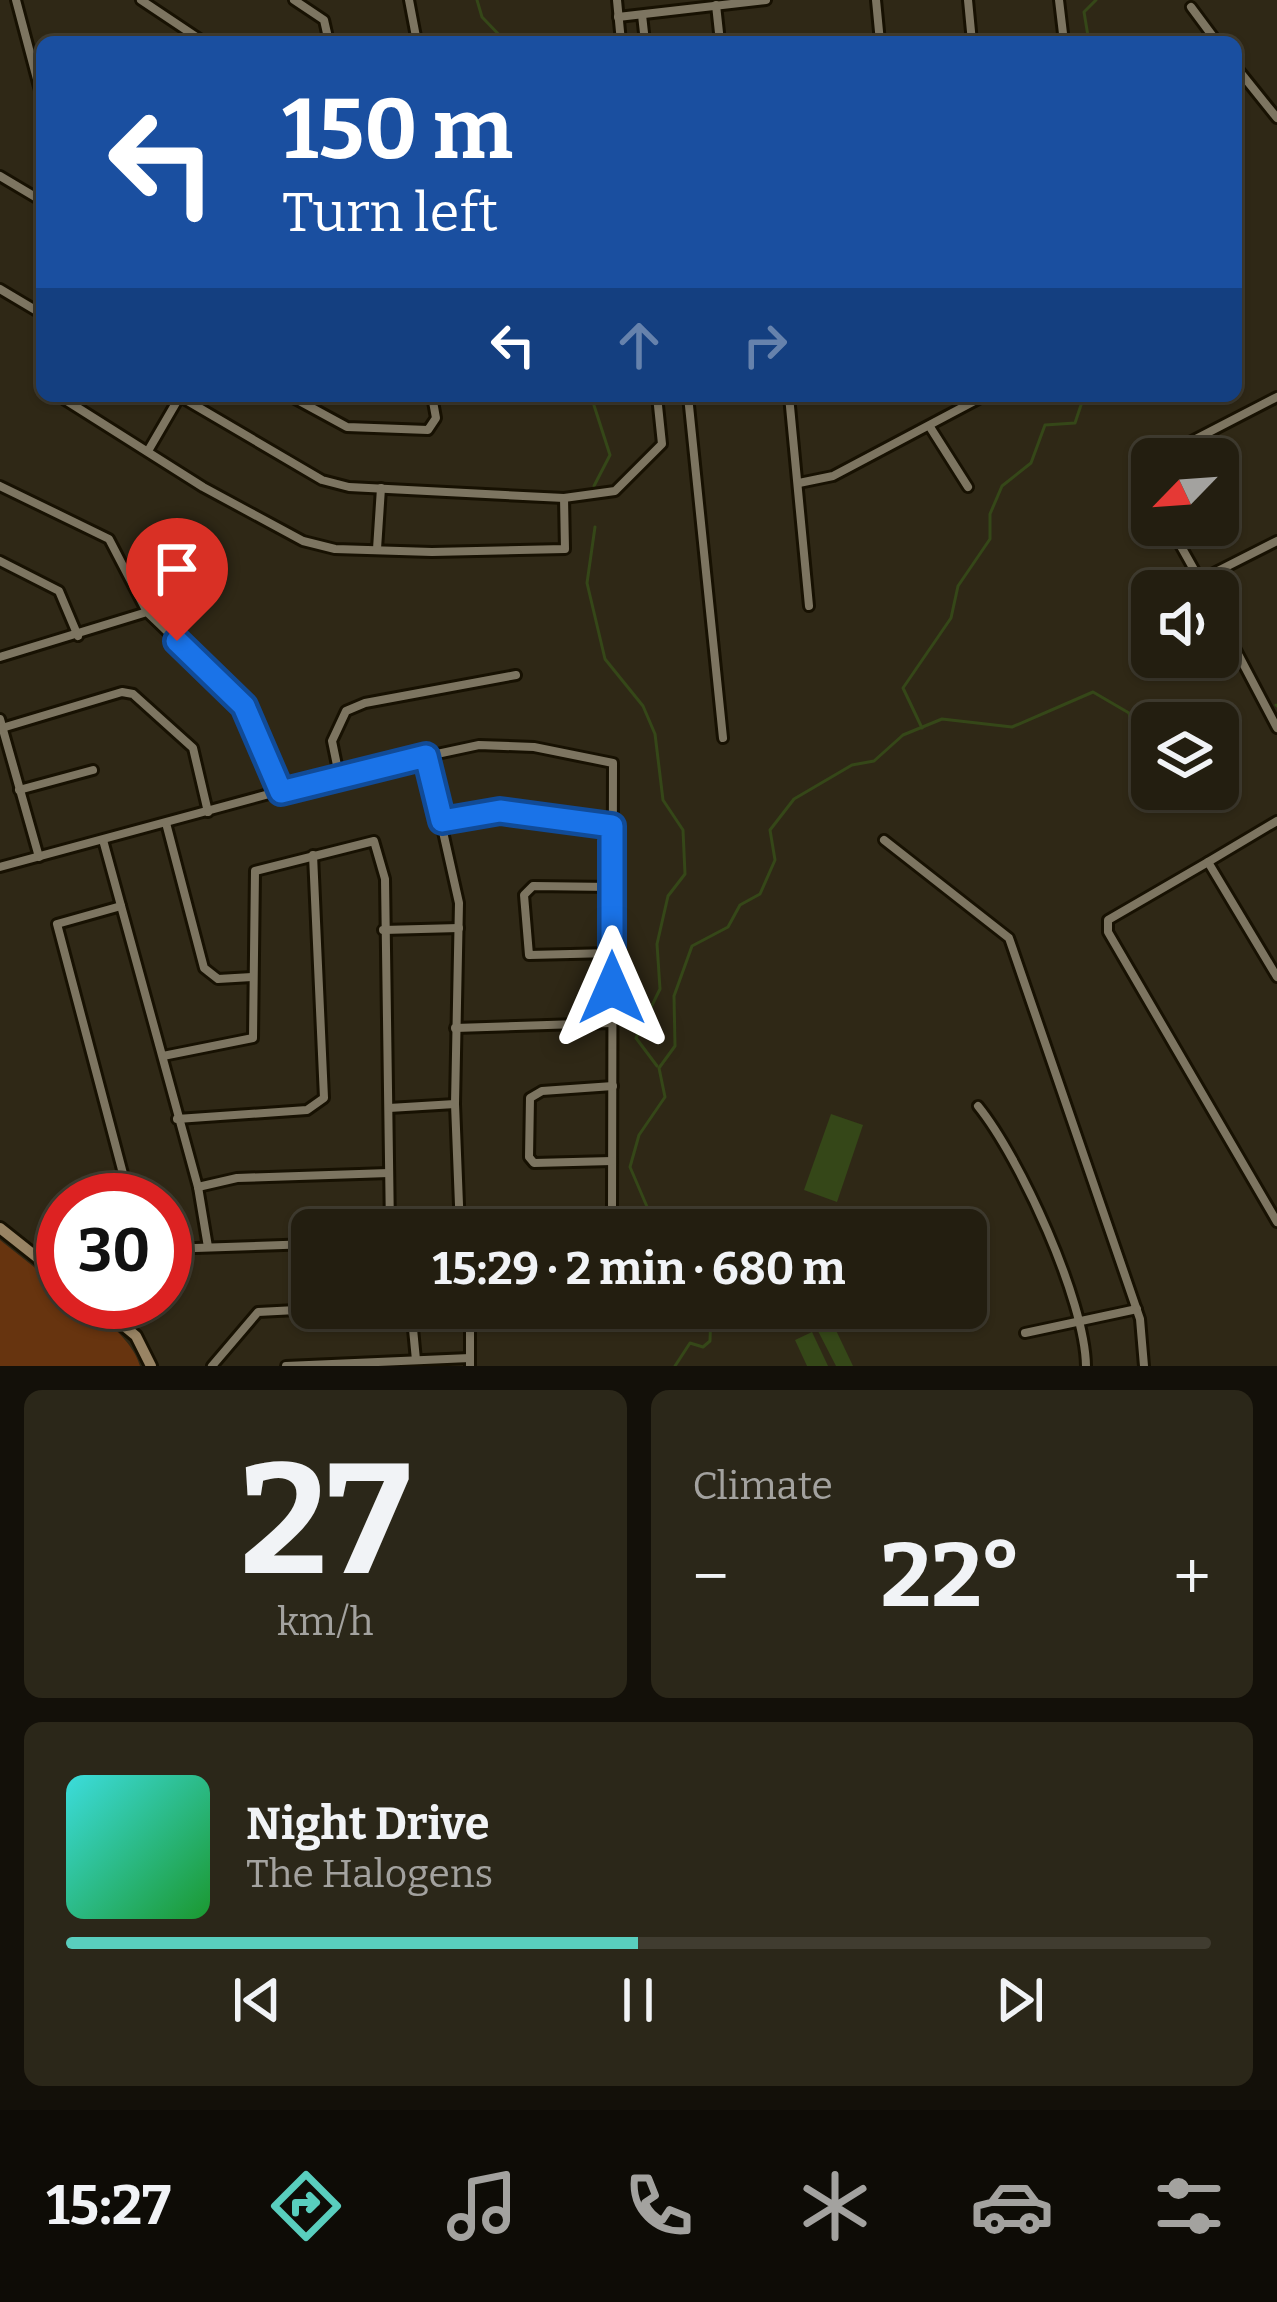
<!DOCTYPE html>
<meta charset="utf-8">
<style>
:root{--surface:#231e10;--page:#2b2719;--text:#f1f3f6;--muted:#a3a29f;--line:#403c30;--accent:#59cebe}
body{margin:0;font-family:Bitter,serif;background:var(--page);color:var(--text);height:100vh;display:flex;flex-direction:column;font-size:45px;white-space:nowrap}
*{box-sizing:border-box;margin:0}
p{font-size:39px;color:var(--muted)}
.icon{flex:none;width:66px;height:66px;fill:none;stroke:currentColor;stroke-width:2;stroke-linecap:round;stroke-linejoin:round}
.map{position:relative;height:1366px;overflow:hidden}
.sheet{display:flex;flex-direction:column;gap:24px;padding:24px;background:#131009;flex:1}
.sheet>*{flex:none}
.top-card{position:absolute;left:36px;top:36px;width:1206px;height:366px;border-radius:18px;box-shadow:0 3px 9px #0004,0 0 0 3px var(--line);background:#1a4fa0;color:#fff;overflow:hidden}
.needle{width:78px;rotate:245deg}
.fabs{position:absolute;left:1131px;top:438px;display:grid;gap:24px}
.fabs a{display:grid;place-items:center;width:108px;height:108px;border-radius:18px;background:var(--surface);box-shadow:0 3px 9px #0004,0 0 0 3px var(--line);font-size:60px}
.speed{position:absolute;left:36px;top:1173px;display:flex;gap:24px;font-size:60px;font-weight:700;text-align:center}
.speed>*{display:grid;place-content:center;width:156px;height:156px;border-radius:50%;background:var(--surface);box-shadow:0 3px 9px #0004,0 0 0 3px var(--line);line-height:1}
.speed .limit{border:18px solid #d22;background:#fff;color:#111}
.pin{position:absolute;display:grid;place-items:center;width:102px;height:102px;color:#fff;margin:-123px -51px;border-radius:50% 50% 50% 0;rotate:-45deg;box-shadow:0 0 12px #0007}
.pin .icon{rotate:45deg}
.me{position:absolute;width:132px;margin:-66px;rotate:0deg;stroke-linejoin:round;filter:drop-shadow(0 0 9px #0008)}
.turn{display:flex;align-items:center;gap:42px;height:252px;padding:0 48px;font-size:54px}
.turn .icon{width:156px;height:156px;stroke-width:2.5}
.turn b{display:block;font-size:84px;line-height:102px}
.lanes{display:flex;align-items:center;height:114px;padding:0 48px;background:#0003;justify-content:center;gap:60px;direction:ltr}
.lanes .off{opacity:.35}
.big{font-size:90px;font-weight:700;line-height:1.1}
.sheet .widget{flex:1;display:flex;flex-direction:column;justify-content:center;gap:18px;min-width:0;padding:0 42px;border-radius:18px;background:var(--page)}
.sheet .dial{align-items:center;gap:0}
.dial b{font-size:156px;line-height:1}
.song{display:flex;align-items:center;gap:36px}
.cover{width:144px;height:144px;border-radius:18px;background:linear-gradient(135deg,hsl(180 70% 55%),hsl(130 70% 35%))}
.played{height:12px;border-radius:6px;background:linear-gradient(90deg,var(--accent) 50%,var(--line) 50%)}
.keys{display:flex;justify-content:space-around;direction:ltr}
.heat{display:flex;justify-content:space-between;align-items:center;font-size:66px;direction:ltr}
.sheet .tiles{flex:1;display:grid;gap:24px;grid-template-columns:1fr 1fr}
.widget:last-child{grid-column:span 2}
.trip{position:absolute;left:291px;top:1209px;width:696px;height:120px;border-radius:18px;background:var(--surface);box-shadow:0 3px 9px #0004,0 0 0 3px var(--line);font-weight:700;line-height:120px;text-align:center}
.menu{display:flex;height:192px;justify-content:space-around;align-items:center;background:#0e0c06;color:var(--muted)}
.menu .icon{width:84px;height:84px}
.menu .current{color:var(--accent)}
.menu b{font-size:54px;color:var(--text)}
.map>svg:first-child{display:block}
</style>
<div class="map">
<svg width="1277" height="1366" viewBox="0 0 1277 1366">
<rect width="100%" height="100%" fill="#2f2816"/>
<!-- green -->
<path fill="#67340f" d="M 0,1240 L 63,1290 L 63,1302 C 90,1302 134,1340 140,1366 L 0,1366 Z"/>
<!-- water -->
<g fill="#354718">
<polygon points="831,1114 863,1125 837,1202 804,1190"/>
<polygon points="833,1324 853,1366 836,1366 818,1331"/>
<polygon points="812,1332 828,1366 807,1366 795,1340"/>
</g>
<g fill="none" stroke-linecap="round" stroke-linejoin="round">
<!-- stream -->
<g stroke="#354718" stroke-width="3">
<polyline points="477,0 482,17 506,42"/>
<polyline points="1089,42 1084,12 1096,0"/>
<polyline points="591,396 610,455 594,486"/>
<polyline points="595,527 587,583 605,659 643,706 655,734 663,800 683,830 685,874 668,896 657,944 660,989 636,1038 657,1066"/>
<polyline points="1276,705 1277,706"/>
<polyline points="922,728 903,688 951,618 958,586 990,539 990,514 1002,486 1031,463 1045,425 1075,423 1084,396"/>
<polyline points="657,1230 630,1167 639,1135 665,1097 659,1068 675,1046 674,996 692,946 728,927 740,905 760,894 775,860 770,830 794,799 852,765 874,761 903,735 942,719 1012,727 1093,692 1129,713 1131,723 1138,724 1144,707 1193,710 1206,703 1211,708"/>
<polyline points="675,1366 690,1343 703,1347 710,1341 711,1308"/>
</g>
<defs>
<g id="street">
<polyline points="16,0 42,98"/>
<polyline points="141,0 204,42"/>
<polyline points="294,0 324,20 329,42"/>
<polyline points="409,0 417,42"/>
<polyline points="617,0 621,42"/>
<polyline points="876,0 880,42"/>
<polyline points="968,0 972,42"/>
<polyline points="1059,0 1064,42"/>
<polyline points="716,5 720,42"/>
<polyline points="1191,7 1217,42"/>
<polyline points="642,15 645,42"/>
<polyline points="618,17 766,0"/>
<polyline points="1236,67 1277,118"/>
<polyline points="0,176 42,201"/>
<polyline points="0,289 42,314"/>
<polyline points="42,367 42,380"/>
<polyline points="59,396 203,487 303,541 335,549 432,552 565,549 564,498"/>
<polyline points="179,396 322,480 349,487 564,498 615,491 662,444 657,396"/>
<polyline points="290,396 347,427 428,430 436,418 432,396"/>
<polyline points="688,396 723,738"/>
<polyline points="789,396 809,606"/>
<polyline points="930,427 968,487"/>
<polyline points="148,451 180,396"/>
<polyline points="1157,459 1277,397"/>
<polyline points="1152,463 1146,468 1152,494"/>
<polyline points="799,483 833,476 984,396"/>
<polyline points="0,486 109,539 147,612"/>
<polyline points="1169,525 1206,591"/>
<polyline points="377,549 381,488"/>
<polyline points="0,561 59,591 78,636"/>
<polyline points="1200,580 1277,541"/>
<polyline points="1218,616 1277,728"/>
<polyline points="0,657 147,612 245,706 281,792"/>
<polyline points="0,719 39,857"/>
<polyline points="2,728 122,692 133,694 193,748 208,812"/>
<polyline points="426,756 459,903 455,1104 460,1230"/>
<polyline points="339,775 332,741 346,711 365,703 516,675"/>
<polyline points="19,790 93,770"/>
<polyline points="442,821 489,811 612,827"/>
<polyline points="166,823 204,968 218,979 252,977"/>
<polyline points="103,840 198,1187 208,1247"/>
<polyline points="884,840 1009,938 1140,1319 1144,1366"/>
<polyline points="1208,862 1277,821"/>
<polyline points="0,867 339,775 479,745 534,747 613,763 612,1216 596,1230"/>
<polyline points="612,887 533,886 524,895 529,955 612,953"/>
<polyline points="121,906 57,924 130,1200"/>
<polyline points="383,930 459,928"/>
<polyline points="1277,977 1208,862 1108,920 1108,932 1277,1222"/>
<polyline points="455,1028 611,1023"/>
<polyline points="163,1056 253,1038 255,871 374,841 385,879 390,1230"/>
<path d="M 978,1106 C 1020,1158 1085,1300 1086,1366"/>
<polyline points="389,1108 455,1104"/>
<polyline points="177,1119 307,1110 324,1098 313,855"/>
<polyline points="612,1161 534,1163 529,1157 530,1098 542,1091 613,1086"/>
<polyline points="198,1187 237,1178 389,1173"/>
<polyline points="165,1249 312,1244"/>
<polyline points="411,1308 416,1360"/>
<polyline points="1025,1333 1137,1309"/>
<polyline points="212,1366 258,1312 335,1308"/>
<polyline points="286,1366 470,1358"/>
<polyline points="470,1366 470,1308"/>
</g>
<g id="secondary">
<polyline points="0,1228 63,1278"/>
<polyline points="95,1302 136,1336 151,1366"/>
</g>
</defs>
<!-- street casing -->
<use href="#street" stroke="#171102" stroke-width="14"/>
<!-- secondary casing -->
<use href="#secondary" stroke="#171102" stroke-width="16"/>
<!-- street -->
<use href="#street" stroke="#7d7561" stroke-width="8"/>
<!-- secondary -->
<use href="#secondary" stroke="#998464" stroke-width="10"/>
</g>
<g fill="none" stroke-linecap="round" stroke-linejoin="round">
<defs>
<polyline id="route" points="177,641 244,706 281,792 426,756 442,821 500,811 612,826 612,988"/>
</defs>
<!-- route casing -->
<use href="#route" stroke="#114b97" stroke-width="30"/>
<!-- route -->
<use href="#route" stroke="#1a73e8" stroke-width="21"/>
</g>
</svg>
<div class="fabs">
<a><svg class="needle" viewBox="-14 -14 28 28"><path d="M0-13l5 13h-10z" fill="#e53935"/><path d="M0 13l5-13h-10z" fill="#a3a29f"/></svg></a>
<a><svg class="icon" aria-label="sound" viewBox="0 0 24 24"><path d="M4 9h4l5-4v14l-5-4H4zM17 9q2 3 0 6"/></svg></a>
<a><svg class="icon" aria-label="layers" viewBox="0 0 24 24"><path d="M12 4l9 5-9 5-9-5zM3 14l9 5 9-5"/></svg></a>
</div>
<div class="speed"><div class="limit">30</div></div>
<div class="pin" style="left:177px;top:641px;background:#d93025"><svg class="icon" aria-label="arrive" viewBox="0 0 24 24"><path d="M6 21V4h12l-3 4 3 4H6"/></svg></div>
<svg class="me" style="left:612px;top:988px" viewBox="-20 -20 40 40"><path d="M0-17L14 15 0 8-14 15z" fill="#1a73e8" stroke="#fff" stroke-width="4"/></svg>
<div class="trip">15:29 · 2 min · 680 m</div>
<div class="top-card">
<div class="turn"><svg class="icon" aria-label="left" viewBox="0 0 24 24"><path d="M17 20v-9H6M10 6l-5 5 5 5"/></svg><div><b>150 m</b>Turn left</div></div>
<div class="lanes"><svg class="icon" aria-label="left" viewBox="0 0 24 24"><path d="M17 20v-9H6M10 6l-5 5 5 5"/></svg><svg class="icon off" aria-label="ahead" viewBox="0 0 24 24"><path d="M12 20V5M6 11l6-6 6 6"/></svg><svg class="icon off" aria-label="right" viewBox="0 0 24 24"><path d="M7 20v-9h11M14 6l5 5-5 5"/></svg></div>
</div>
</div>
<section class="sheet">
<div class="tiles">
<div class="widget dial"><b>27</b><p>km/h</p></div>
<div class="widget"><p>Climate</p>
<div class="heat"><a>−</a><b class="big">22°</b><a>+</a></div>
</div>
<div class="widget">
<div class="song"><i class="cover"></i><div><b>Night Drive</b><p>The Halogens</p></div></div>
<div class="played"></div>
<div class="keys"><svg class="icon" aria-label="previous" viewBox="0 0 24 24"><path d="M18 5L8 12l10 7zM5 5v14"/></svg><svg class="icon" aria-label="pause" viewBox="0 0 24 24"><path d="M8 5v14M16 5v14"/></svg><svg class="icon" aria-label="next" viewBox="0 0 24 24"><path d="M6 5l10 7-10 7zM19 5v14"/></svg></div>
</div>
</div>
</section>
<nav class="menu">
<b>15:27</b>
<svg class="icon current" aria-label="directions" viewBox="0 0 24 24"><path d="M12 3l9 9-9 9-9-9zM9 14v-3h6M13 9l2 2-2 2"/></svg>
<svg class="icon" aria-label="music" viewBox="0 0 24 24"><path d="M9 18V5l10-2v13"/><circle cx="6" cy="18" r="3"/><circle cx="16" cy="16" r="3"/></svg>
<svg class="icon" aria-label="phone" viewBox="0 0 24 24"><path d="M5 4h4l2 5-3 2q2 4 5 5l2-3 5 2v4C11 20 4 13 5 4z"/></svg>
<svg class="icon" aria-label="climate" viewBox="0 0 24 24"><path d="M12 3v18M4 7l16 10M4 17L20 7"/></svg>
<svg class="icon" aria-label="car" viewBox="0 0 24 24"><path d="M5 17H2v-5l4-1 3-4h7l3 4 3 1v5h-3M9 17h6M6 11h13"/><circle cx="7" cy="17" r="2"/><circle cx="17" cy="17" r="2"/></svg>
<svg class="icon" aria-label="filters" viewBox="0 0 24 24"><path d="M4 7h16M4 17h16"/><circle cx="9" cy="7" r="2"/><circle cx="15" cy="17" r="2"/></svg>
</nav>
